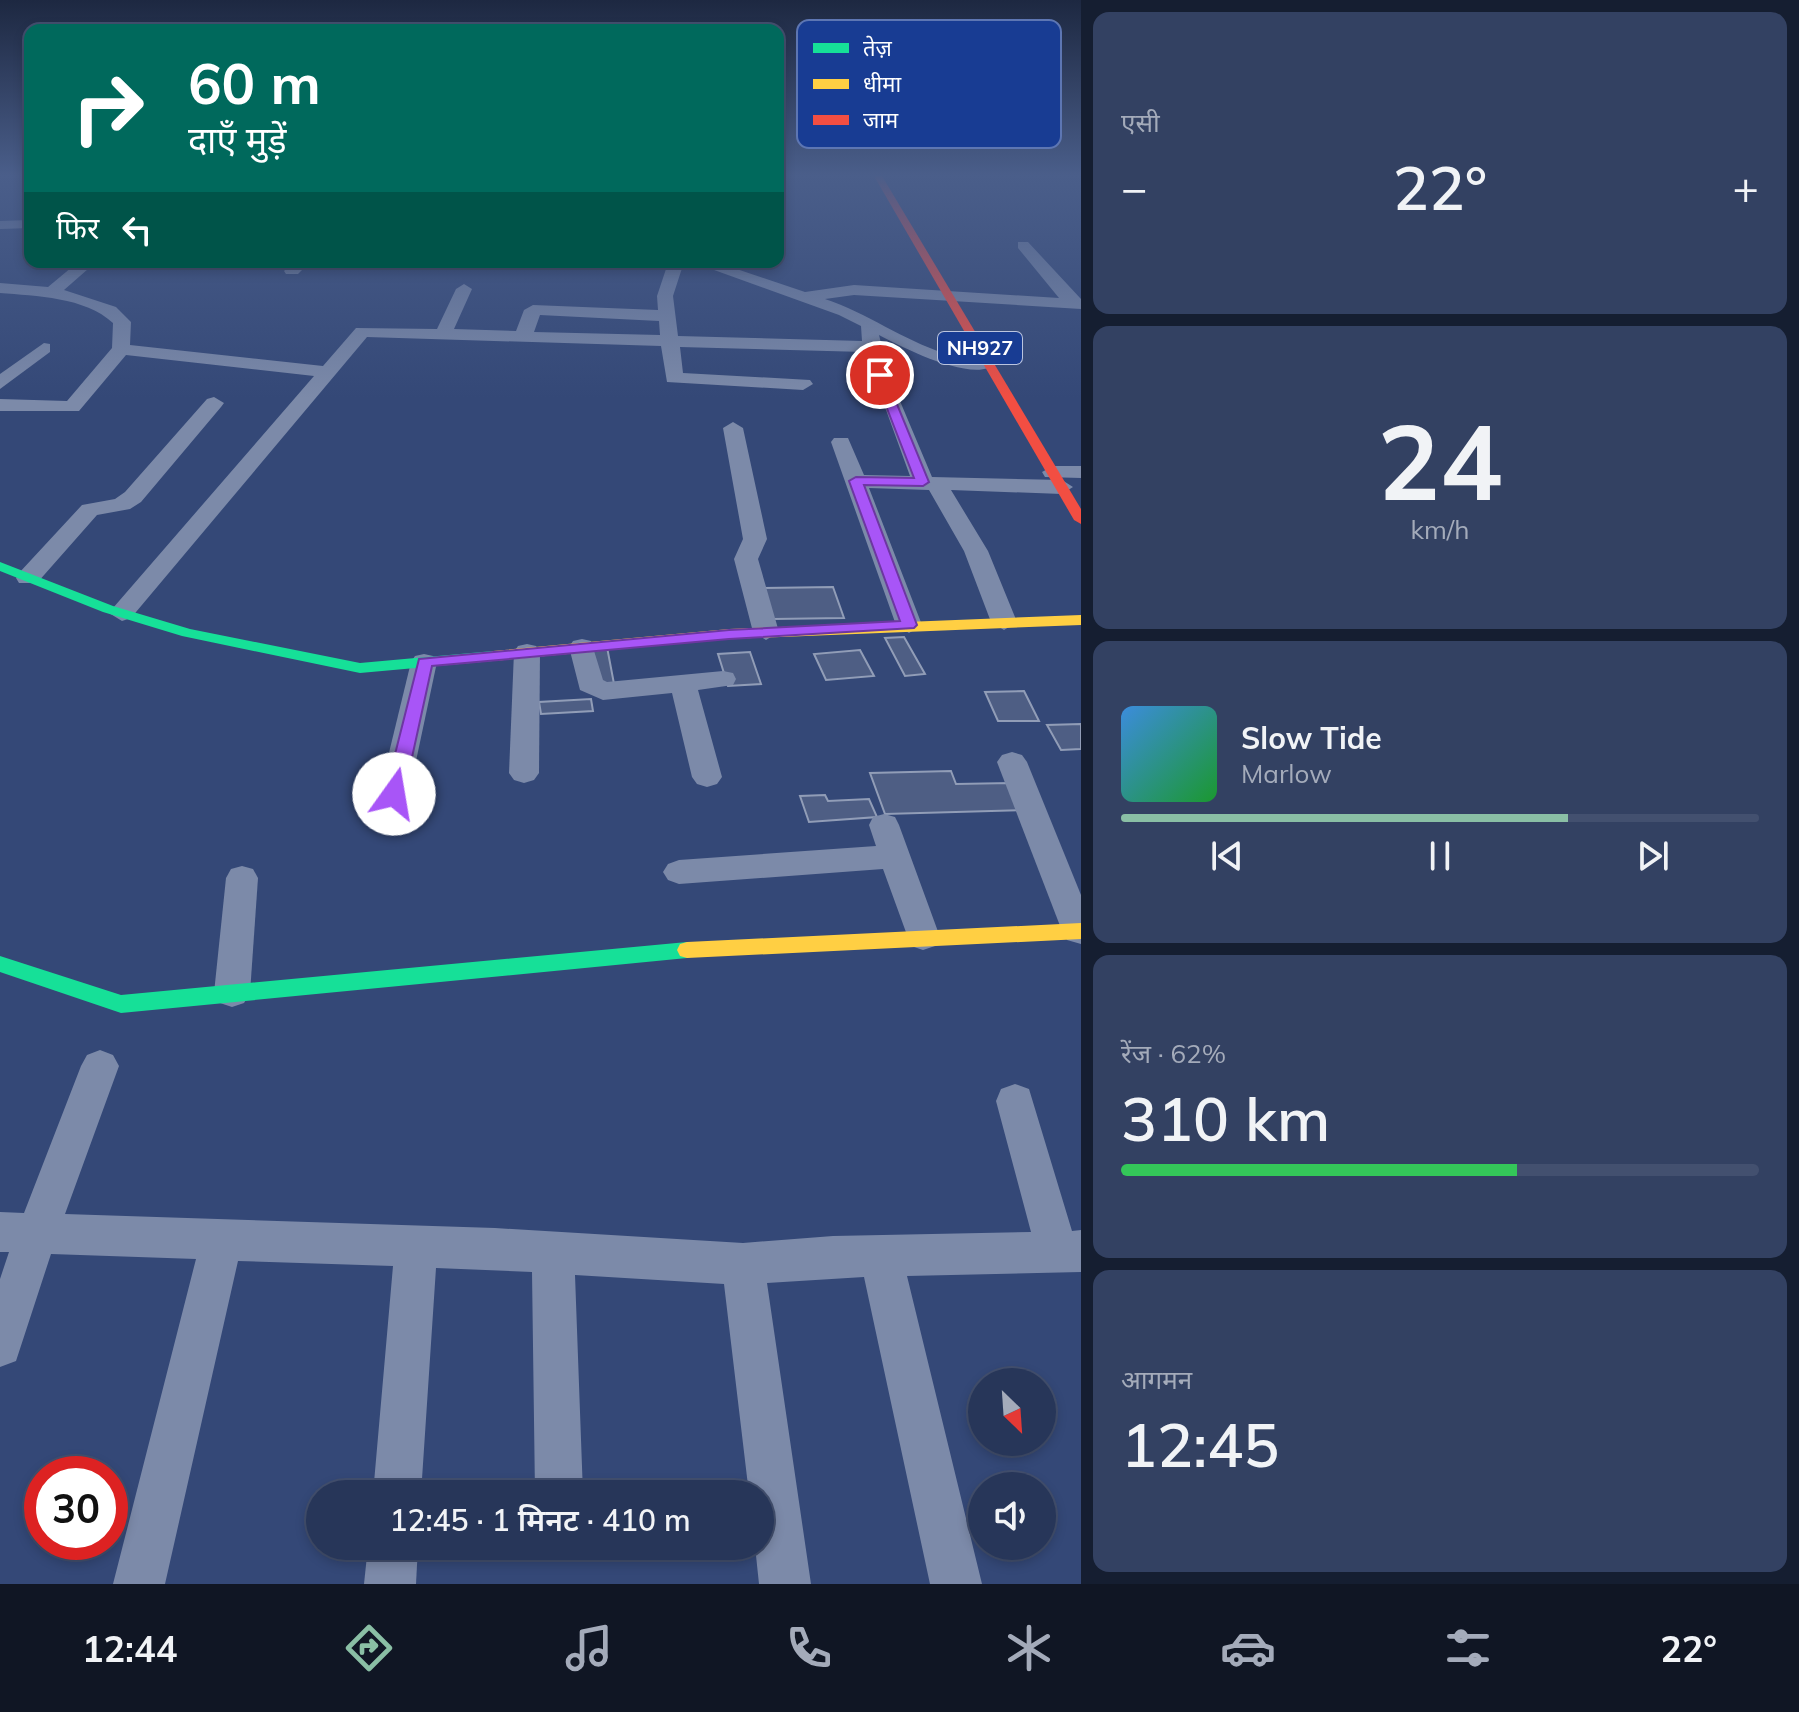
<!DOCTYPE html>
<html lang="hi">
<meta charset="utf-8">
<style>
:root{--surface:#273659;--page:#334162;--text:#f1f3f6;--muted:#a4abba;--line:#43506f;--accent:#8abfa5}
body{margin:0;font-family:Mulish,"Noto Sans Devanagari",sans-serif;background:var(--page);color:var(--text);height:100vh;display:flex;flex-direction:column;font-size:30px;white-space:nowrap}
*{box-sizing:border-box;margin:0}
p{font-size:26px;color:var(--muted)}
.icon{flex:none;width:44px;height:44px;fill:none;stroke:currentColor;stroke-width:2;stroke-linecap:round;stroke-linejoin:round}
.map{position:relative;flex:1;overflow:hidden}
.details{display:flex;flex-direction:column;gap:12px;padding:12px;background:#151e31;width:718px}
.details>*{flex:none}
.guide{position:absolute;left:24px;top:24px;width:760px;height:244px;border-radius:16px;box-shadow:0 4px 12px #0003,0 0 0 2px var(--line);background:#00695c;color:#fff;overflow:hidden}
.needle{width:52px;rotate:155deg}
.buttons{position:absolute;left:968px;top:1368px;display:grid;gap:16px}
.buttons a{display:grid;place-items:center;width:88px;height:88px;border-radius:50%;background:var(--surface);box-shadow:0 4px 12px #0003,0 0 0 2px var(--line);font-size:40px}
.speed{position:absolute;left:24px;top:1456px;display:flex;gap:16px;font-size:40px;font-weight:700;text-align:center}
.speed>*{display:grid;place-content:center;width:104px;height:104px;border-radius:50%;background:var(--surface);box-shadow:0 4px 12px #0003,0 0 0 2px var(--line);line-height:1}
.speed .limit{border:12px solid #d22;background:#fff;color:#111}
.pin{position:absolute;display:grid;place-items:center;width:68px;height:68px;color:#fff;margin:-34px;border:4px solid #fff;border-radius:50%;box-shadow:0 2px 8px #0007}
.me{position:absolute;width:88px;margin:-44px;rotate:13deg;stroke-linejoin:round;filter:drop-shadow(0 0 6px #0008)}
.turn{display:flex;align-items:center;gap:28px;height:168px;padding:0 32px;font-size:36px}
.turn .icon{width:104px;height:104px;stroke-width:2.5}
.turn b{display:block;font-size:56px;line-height:68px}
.then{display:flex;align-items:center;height:76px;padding:0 32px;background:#0003;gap:16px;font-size:30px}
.big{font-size:60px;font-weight:600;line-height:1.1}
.details .card{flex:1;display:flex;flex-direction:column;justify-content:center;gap:12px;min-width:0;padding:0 28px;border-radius:16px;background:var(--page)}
.details .dial{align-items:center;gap:0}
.dial b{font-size:104px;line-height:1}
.song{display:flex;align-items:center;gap:24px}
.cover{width:96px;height:96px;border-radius:12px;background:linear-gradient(135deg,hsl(210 70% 55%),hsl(130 70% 35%))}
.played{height:8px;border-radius:4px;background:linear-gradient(90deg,var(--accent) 70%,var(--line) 70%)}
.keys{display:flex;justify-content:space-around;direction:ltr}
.heat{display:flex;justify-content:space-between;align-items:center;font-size:44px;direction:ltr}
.charge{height:12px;border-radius:6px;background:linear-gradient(90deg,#34c759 62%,var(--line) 0)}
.trip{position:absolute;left:306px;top:1480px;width:468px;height:80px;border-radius:40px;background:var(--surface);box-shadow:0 4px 12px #0003,0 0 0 2px var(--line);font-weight:600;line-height:80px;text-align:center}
.menu{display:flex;height:128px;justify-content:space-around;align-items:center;background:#101624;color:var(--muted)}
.menu .icon{width:56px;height:56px}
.menu .active{color:var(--accent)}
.menu b{font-size:36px;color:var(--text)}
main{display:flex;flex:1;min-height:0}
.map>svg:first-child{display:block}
</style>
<main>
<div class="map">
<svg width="1081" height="1584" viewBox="0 0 1081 1584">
<rect width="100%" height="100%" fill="#344877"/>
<!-- building -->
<g fill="#4e5e84" stroke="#919db7" stroke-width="2">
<polygon points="833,587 844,618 773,619 764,588"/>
<polygon points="904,637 925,674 905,676 885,638"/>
<polygon points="607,647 615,689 599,690 592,648"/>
<polygon points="860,650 874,676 826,680 814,654"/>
<polygon points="750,652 761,684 728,686 718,654"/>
<polygon points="1024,691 1039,721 998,721 985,692"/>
<polygon points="591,699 593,711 541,714 539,702"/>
<polygon points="1081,724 1081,749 1061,750 1047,725"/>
<polygon points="951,771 956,784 1011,783 1024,810 885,814 870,773"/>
<polygon points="825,795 828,801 869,799 877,817 809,822 800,796"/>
</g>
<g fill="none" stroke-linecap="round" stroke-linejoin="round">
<!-- street -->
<g fill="#7c8aa9" fill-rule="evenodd">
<polygon points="30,220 30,228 0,229 0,221"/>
<path d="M 1018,242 L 1028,242 L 1081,299 L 1081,309 L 854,295 L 825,299 C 867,313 903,340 944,353 C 960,358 985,350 997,363 C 975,385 902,347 879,335 L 889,375 L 932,477 L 1062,480 L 1073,487 L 1062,494 L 951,490 L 988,551 L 1017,622 L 1004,630 L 991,622 L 964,551 L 929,490 L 869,488 L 922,625 L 909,633 L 896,625 L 831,442 L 834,438 L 848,438 L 864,475 L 910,476 L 865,352 L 680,347 L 683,373 L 810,380 L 813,384 L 803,390 L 667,382 L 661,346 L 367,337 L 131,618 L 122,621 L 109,613 L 113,608 L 314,376 L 126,355 L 79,411 L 0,411 L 0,399 L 67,401 L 112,348 L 113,323 C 85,297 36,296 0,293 L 0,283 L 48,287 L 78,262 L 96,262 L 64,290 L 116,307 L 131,322 L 130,345 L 323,366 L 356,328 L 437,329 L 456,289 L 464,284 L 472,289 L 454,329 L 516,331 L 524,310 L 533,305 L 658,310 L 657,296 L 666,269 L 610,267 L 602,262 L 684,262 L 673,296 L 678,336 L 862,341 L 861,326 L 839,315 L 692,262 L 716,262 L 805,292 L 854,285 L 1059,298 L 1018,248 ZM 540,315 L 659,321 L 660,335 L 534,332 Z"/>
<polygon points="293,262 310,262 298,274 286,274 284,271"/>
<polygon points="44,343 50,344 50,352 0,389 0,374"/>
<polygon points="214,397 224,403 221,407 141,502 130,509 97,515 37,583 19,583 16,578 19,573 82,505 115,499 125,492 207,399"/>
<polygon points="733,422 743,428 767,539 758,559 779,632 766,640 753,632 734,559 743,539 723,428"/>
<polygon points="1053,466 1081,466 1081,478 1045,477 1042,472"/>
<polygon points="582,639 591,641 603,680 607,682 723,671 733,673 736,679 733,685 698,690 722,777 717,784 707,787 697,784 692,777 672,693 603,700 580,690 569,647 573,641"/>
<polygon points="527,644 536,646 540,652 539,773 534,780 524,783 514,780 509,773 514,652 518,646"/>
<polygon points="424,654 433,656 437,662 409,794 405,801 394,804 383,801 379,794 411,662 415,656"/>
<polygon points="1012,752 1022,755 1027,762 1081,895 1081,944 1067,940 1062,931 997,762 1002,755"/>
<polygon points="884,814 895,817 899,825 940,937 935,946 923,950 911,946 883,869 679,884 668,880 663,872 668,864 679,860 876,846 869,825 873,817"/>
<polygon points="242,866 253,869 258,878 250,993 244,1003 232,1007 220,1003 214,993 226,878 231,869"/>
<polygon points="100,1050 113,1055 119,1066 65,1214 495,1228 743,1243 833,1236 1031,1232 996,1101 1001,1089 1015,1084 1029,1089 1072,1231 1081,1230 1081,1272 907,1276 982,1584 930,1584 864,1277 767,1283 811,1584 759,1584 755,1546 760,1546 760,1494 749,1494 724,1284 575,1275 583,1494 535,1494 532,1272 436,1268 421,1494 373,1494 393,1266 238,1261 165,1584 113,1584 196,1259 51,1254 16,1361 0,1367 0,1279 9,1252 0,1252 0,1212 24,1213 81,1066 87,1055"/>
<polygon points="368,1546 418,1546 416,1584 364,1584"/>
</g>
<!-- fast -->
<g fill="#16e098" fill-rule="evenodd">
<polygon points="0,562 113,606 190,629 360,663 493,651 501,656 493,661 360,673 182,636 103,612 0,571"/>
<polygon points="687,942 694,944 697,950 694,956 687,958 121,1013 0,972 0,956 121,995"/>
</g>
<!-- slow -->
<g fill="#ffcf43" fill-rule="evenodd">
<polygon points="1081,615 1081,625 729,639 493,661 485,656 493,651 729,629"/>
<polygon points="1081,923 1081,939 687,958 680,956 677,950 680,944 687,942"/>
</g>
<!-- jam -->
<polygon fill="#f24e42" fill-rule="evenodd" points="874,176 882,176 1081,509 1081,524 1074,520"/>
</g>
<!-- sky -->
<linearGradient id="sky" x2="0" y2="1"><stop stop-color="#1d2841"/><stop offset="0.44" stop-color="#4a5e8a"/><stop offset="1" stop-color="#4a5e8a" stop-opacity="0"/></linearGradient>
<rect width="1081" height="398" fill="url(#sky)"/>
<!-- route -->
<polygon fill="#a855f7" stroke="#6d37a1" stroke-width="2" points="880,372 885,375 929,482 923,486 864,485 917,625 914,628 729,639 432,666 404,794 394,800 388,798 385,794 419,659 729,630 900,621 849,481 856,477 914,478 874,375"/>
<g text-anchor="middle" stroke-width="8" stroke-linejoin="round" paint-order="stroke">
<!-- shield labels -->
<rect fill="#183c93" stroke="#bac4df" stroke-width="2" x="938" y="332" width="84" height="32" rx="6"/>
<g font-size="20" font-weight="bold" fill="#fff">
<text x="980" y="355">NH927</text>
</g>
</g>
<!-- legend -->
<rect x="797" y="20" width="264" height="128" rx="12" fill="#183c93" stroke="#5d76b3" stroke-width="2"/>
<rect x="813" y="43" width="36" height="10" fill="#16e098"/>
<rect x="813" y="79" width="36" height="10" fill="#ffcf43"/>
<rect x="813" y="115" width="36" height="10" fill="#f24e42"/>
<g font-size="22" fill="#fff">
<text x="863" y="56">तेज़</text>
<text x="863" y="92">धीमा</text>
<text x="863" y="128">जाम</text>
</g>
</svg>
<div class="buttons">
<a><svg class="needle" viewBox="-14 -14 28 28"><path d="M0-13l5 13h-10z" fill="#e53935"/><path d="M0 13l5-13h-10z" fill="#a4abba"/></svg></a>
<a><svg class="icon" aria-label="sound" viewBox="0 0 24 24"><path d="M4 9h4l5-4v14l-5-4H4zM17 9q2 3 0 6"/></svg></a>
</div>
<div class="speed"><div class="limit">30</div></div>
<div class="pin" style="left:880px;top:375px;background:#d93025"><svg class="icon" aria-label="arrive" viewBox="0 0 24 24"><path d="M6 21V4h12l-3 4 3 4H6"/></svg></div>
<svg class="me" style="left:394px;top:794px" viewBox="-20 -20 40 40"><circle r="19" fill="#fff"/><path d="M0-13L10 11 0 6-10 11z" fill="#a855f7"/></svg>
<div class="trip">12:45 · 1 मिनट · 410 m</div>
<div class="guide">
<div class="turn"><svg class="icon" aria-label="right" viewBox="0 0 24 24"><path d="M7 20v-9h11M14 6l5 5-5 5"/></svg><div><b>60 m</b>दाएँ मुड़ें</div></div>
<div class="then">फिर<svg class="icon" aria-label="left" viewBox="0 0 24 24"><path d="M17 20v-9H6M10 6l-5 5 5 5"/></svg></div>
</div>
</div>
<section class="details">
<div class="card"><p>एसी</p>
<div class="heat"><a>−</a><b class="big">22°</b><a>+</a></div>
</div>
<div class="card dial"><b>24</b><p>km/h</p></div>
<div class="card">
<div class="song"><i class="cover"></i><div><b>Slow Tide</b><p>Marlow</p></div></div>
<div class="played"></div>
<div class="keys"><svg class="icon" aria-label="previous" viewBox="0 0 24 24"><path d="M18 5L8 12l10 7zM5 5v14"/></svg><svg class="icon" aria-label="pause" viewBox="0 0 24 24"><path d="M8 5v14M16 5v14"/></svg><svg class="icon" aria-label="next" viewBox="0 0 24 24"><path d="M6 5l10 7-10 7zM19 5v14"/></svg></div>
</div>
<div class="card"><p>रेंज · 62%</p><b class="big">310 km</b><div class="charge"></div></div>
<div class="card"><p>आगमन</p><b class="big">12:45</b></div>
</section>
</main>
<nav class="menu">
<b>12:44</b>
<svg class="icon active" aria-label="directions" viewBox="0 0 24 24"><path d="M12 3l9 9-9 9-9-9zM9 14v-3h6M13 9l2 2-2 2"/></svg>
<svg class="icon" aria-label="music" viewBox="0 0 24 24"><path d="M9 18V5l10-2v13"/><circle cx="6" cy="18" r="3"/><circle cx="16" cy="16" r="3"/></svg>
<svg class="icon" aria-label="phone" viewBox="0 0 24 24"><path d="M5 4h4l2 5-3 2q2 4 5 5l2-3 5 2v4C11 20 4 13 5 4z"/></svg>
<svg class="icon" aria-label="climate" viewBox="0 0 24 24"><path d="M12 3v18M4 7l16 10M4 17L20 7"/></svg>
<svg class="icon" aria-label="car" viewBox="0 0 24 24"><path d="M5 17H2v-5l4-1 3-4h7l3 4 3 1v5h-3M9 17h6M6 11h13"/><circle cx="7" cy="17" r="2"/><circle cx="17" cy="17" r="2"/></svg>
<svg class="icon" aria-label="filters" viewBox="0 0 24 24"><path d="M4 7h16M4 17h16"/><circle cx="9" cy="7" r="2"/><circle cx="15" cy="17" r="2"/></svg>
<b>22°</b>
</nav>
